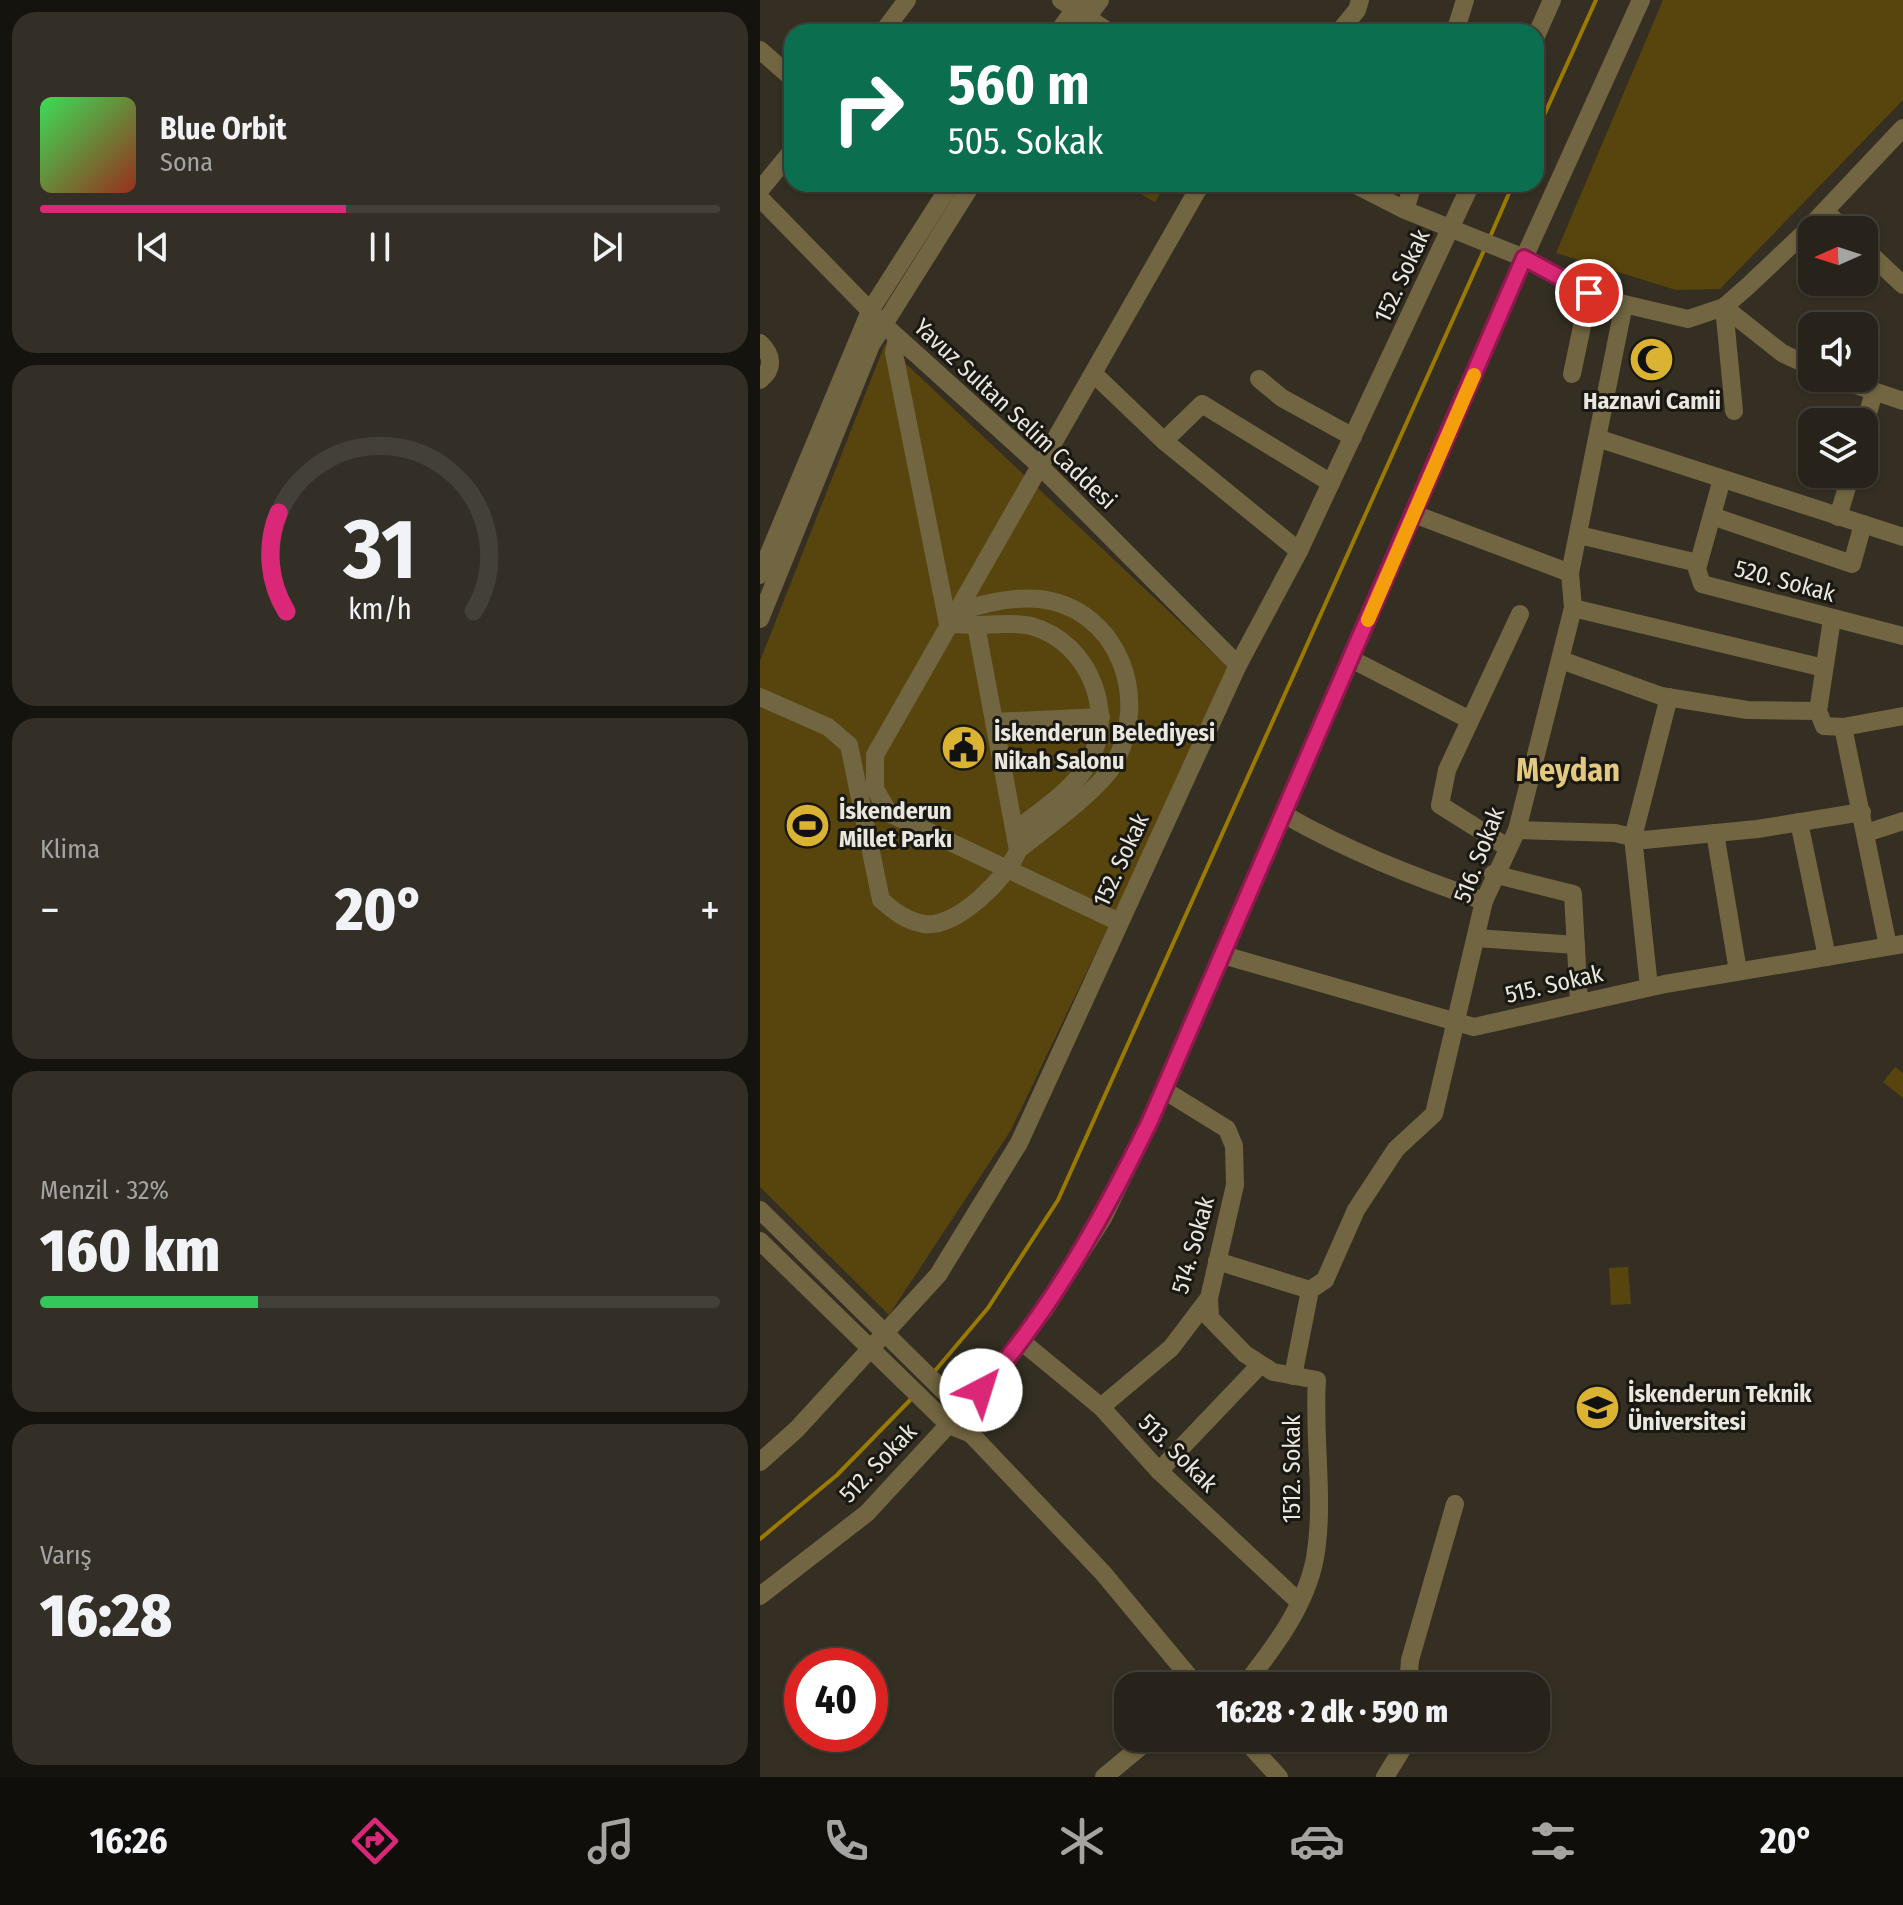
<!DOCTYPE html>
<html lang="tr">
<meta charset="utf-8">
<style>
:root{--surface:#27231a;--page:#332f27;--text:#f1f3f6;--muted:#a4a4a2;--line:#434039;--accent:#db2777}
body{margin:0;font-family:"Fira Sans Condensed",sans-serif;background:var(--page);color:var(--text);height:100vh;display:flex;flex-direction:column;font-size:30px;white-space:nowrap}
*{box-sizing:border-box;margin:0}
p{font-size:26px;color:var(--muted)}
.icon{flex:none;width:44px;height:44px;fill:none;stroke:currentColor;stroke-width:2;stroke-linecap:round;stroke-linejoin:round}
.map{position:relative;flex:1;overflow:hidden}
.sheet{display:flex;flex-direction:column;gap:12px;padding:12px;background:#15130e;width:760px}
.sheet>*{flex:none}
.hud{position:absolute;left:24px;top:24px;width:760px;height:168px;border-radius:24px;box-shadow:0 2px 6px #0004,0 0 0 2px var(--line);background:#0b6e4f;color:#fff;overflow:hidden}
.needle{width:52px;rotate:267deg}
.tools{position:absolute;left:1038px;top:216px;display:grid;gap:16px}
.tools a{display:grid;place-items:center;width:80px;height:80px;border-radius:16px;background:var(--surface);box-shadow:0 2px 6px #0004,0 0 0 2px var(--line);font-size:40px}
.speed{position:absolute;left:24px;top:1648px;display:flex;gap:16px;font-size:40px;font-weight:700;text-align:center}
.speed>*{display:grid;place-content:center;width:104px;height:104px;border-radius:50%;background:var(--surface);box-shadow:0 2px 6px #0004,0 0 0 2px var(--line);line-height:1}
.speed .limit{border:12px solid #d22;background:#fff;color:#111}
.pin{position:absolute;display:grid;place-items:center;width:68px;height:68px;color:#fff;margin:-34px;border:4px solid #fff;border-radius:50%;box-shadow:0 2px 8px #0007}
.me{position:absolute;width:88px;margin:-44px;rotate:40deg;stroke-linejoin:round;filter:drop-shadow(0 0 6px #0008)}
.turn{display:flex;align-items:center;gap:28px;height:168px;padding:0 32px;font-size:36px}
.turn .icon{width:104px;height:104px;stroke-width:2.5}
.turn b{display:block;font-size:56px;line-height:68px}
.big{font-size:60px;font-weight:800;line-height:1.1}
.sheet .tile{flex:1;display:flex;flex-direction:column;justify-content:center;gap:12px;min-width:0;padding:0 28px;border-radius:24px;background:var(--page)}
.sheet .dial{align-items:center;gap:0}
.dial svg{height:208px;overflow:visible;fill:none;stroke:var(--line);stroke-width:7;stroke-linecap:round;text-anchor:middle}
.dial text{fill:var(--text);stroke:none}
.song{display:flex;align-items:center;gap:24px}
.cover{width:96px;height:96px;border-radius:12px;background:linear-gradient(135deg,hsl(130 70% 55%),hsl(10 70% 35%))}
.played{height:8px;border-radius:4px;background:linear-gradient(90deg,var(--accent) 45%,var(--line) 45%)}
.keys{display:flex;justify-content:space-around;direction:ltr}
.heat{display:flex;justify-content:space-between;align-items:center;font-size:44px;direction:ltr}
.charge{height:12px;border-radius:6px;background:linear-gradient(90deg,#34c759 32%,var(--line) 0)}
.trip{position:absolute;left:354px;top:1672px;width:436px;height:80px;border-radius:24px;background:var(--surface);box-shadow:0 2px 6px #0004,0 0 0 2px var(--line);font-weight:800;line-height:80px;text-align:center}
.tabs{display:flex;height:128px;justify-content:space-around;align-items:center;background:#100e0a;color:var(--muted)}
.tabs .icon{width:56px;height:56px}
.tabs .on{color:var(--accent)}
.tabs b{font-size:36px;color:var(--text)}
main{display:flex;flex:1;min-height:0}
.map>svg:first-child{display:block}
</style>
<main>
<section class="sheet">
<div class="tile">
<div class="song"><i class="cover"></i><div><b>Blue Orbit</b><p>Sona</p></div></div>
<div class="played"></div>
<div class="keys"><svg class="icon" aria-label="previous" viewBox="0 0 24 24"><path d="M18 5L8 12l10 7zM5 5v14"/></svg><svg class="icon" aria-label="pause" viewBox="0 0 24 24"><path d="M8 5v14M16 5v14"/></svg><svg class="icon" aria-label="next" viewBox="0 0 24 24"><path d="M6 5l10 7-10 7zM19 5v14"/></svg></div>
</div>
<div class="tile dial"><svg viewBox="0 0 100 80">
<path d="M14 69A42 42 0 1 1 86 69"/>
<path d="M14 69A42 42 0 0 1 11 31" stroke="#db2777"/>
<text x="50" y="56" font-size="32" font-weight="700">31</text>
<text x="50" y="72" font-size="11">km/h</text>
</svg></div>
<div class="tile"><p>Klima</p>
<div class="heat"><a>−</a><b class="big">20°</b><a>+</a></div>
</div>
<div class="tile"><p>Menzil · 32%</p><b class="big">160 km</b><div class="charge"></div></div>
<div class="tile"><p>Varış</p><b class="big">16:28</b></div>
</section>
<div class="map">
<svg width="1143" height="1777" viewBox="0 0 1143 1777">
<rect width="100%" height="100%" fill="#342f22"/>
<!-- green -->
<g fill="#57450d">
<polygon points="903,0 1143,0 1143,100 960,289 916,290 796,253"/>
<polygon points="364,184 406,184 395,202"/>
<polygon points="125,344 471,670 251,1130 129,1315 0,1187 0,661"/>
<polygon points="1135,1067 1143,1073 1143,1098 1123,1082"/>
<polygon points="868,1267 871,1304 851,1305 849,1268"/>
</g>
<g fill="none" stroke-linecap="round" stroke-linejoin="round">
<!-- stream -->
<g stroke="#9a7a00" stroke-width="4">
<polyline points="776,133 836,0"/>
<polyline points="730,237 753,184"/>
<polyline points="174,1372 228,1308 298,1200 725,248"/>
<polyline points="0,1539 77,1475 153,1397"/>
</g>
<!-- minor -->
<g stroke="#726541" stroke-width="18">
<polyline points="301,0 349,32"/>
<polyline points="123,32 147,0"/>
<polyline points="298,32 320,2"/>
<polyline points="316,32 340,0"/>
<polyline points="579,32 597,10 600,0"/>
<polyline points="695,32 705,0"/>
<polyline points="776,36 792,0"/>
<polyline points="0,50 32,78"/>
<polyline points="594,184 645,210 764,258 838,298 928,319 964,307 988,286 1043,234 1143,128"/>
<polyline points="0,190 32,151"/>
<polyline points="0,198 125,326 278,464 478,665"/>
<polyline points="645,210 653,184"/>
<polyline points="1065,211 1085,230"/>
<polyline points="1104,248 1143,285"/>
<polyline points="964,307 1022,353 1052,367"/>
<polyline points="964,307 974,411"/>
<path d="M 0,343 C 13,355 14,369 0,380"/>
<polyline points="334,374 404,441 539,551"/>
<polyline points="812,374 829,293"/>
<polyline points="1075,378 1143,401"/>
<polyline points="499,379 522,398 593,437"/>
<polyline points="1104,427 1114,392"/>
<polyline points="840,439 1143,537"/>
<polyline points="404,441 442,404 571,483"/>
<polyline points="962,479 937,569 942,584 1143,636"/>
<polyline points="654,514 810,573"/>
<polyline points="952,516 1092,564 1103,524"/>
<polyline points="1078,517 1091,474"/>
<polyline points="819,535 938,563"/>
<polyline points="0,575 110,311 191,184"/>
<polyline points="813,608 1064,668"/>
<path d="M 194,613 C 221,604 251,596 279,599 C 359,608 391,699 354,764 C 339,790 283,830 258,850"/>
<polyline points="0,619 111,345 212,184"/>
<polyline points="1072,619 1058,711 1064,726 1083,727 1143,716"/>
<path d="M 216,625 C 232,625 255,622 271,626 C 331,642 360,719 324,770 C 307,794 277,813 255,831"/>
<polyline points="591,659 710,720"/>
<polyline points="801,660 901,696 987,710 1058,711"/>
<path d="M 0,697 L 68,727 L 89,745 L 121,900 C 134,911 146,921 164,924 C 196,929 248,877 258,850 L 216,625 L 188,624 L 134,353 L 137,337"/>
<polyline points="234,722 341,717"/>
<polyline points="1083,727 1128,946"/>
<path d="M 523,814 C 588,851 654,877 724,901"/>
<polyline points="1039,822 1067,957"/>
<polyline points="757,830 855,833 884,840 997,829 1102,812"/>
<polyline points="955,833 978,971"/>
<polyline points="1106,833 1143,821"/>
<polyline points="747,847 680,805 687,770 760,614"/>
<polyline points="733,874 813,894 819,1003"/>
<polyline points="359,922 129,813 115,789 115,755 441,184"/>
<polyline points="716,938 816,945"/>
<polyline points="463,955 714,1027 905,984 1143,944"/>
<polyline points="889,987 873,837 909,697"/>
<polyline points="0,1210 203,1410 206,1418"/>
<polyline points="0,1241 189,1425 211,1434 343,1573 437,1686"/>
<polyline points="457,1261 550,1290 533,1376"/>
<polyline points="550,1290 565,1280 596,1210 636,1149 674,1114 724,901 757,830 813,608 810,573 864,304"/>
<path d="M 449,1298 L 450,1318 L 485,1354 L 513,1372 L 557,1380 C 553,1439 565,1500 555,1558 C 546,1606 513,1649 484,1686"/>
<polyline points="261,1341 341,1407 399,1471 539,1602"/>
<polyline points="341,1407 411,1348 449,1298 475,1185 474,1146 467,1129 404,1090"/>
<polyline points="0,1462 37,1429 178,1275 259,1143 478,665 539,551 711,184"/>
<polyline points="399,1471 500,1365"/>
<polyline points="0,1596 107,1513 239,1370 285,1309 343,1218 401,1097 764,258 881,0"/>
<polyline points="648,1686 650,1660 695,1504"/>
<polyline points="483,1738 519,1777"/>
<polyline points="344,1777 391,1738"/>
<polyline points="625,1777 649,1738"/>
</g>
</g>
<g fill="none" stroke-linecap="round" stroke-linejoin="round">
<defs>
<path id="route" d="M 221,1390 C 292,1309 343,1217 390,1121 L 764,258 L 829,293"/>
</defs>
<!-- route casing -->
<use href="#route" stroke="#8e194d" stroke-width="20"/>
<!-- route -->
<use href="#route" stroke="#db2777" stroke-width="14"/>
<!-- slow -->
<polyline stroke="#f59e0b" stroke-width="14" points="608,620 714,375"/>
</g>
<!-- icons -->
<defs>
<symbol id="mosque-disc" viewBox="-11 -11 22 22"><circle r="9.5" fill="#dbb333" stroke="#1a1812"/><path d="M3.5-4.9A6 6 0 1 0 3.5 4.9A5 5 0 1 1 3.5-4.9Z" fill="#111"/></symbol>
<symbol id="civic-disc" viewBox="-11 -11 22 22"><circle r="9.5" fill="#dbb333" stroke="#1a1812"/><path d="M-.6-6.5H3V-4.5H.6V-3L4-1V1h2V6H-6V1h2V-1L-.6-3ZM-1.2 2.5V6h2.4V2.5Z" fill="#111"/></symbol>
<symbol id="stadium-disc" viewBox="-11 -11 22 22"><circle r="9.5" fill="#dbb333" stroke="#1a1812"/><path d="M0-5a6.5 5 0 1 0 0 10a6.5 5 0 1 0 0-10ZM-3.5-1.8h7v3.6h-7Z" fill="#111"/></symbol>
<symbol id="university-disc" viewBox="-11 -11 22 22"><circle r="9.5" fill="#dbb333" stroke="#1a1812"/><path d="M0-5L7-2L0 1L-7-2ZM-4 1L0 2.5L4 1V4Q0 6-4 4Z" fill="#111"/></symbol>
</defs>
<g fill-rule="evenodd">
<use href="#mosque-disc" x="866" y="334" width="51" height="51"/>
<use href="#civic-disc" x="178" y="722" width="51" height="51"/>
<use href="#stadium-disc" x="22" y="800" width="51" height="51"/>
<use href="#university-disc" x="812" y="1382" width="51" height="51"/>
</g>
<g text-anchor="middle" stroke-width="6" stroke-linejoin="round" paint-order="stroke">
<!-- street labels -->
<g font-size="24" fill="#eae7de" stroke="#1a1812">
<text transform="translate(642 276) rotate(-65)" y="8">152. Sokak</text>
<text transform="translate(255 414) rotate(43)" y="8">Yavuz Sultan Selim Caddesi</text>
<text transform="translate(1025 581) rotate(15)" y="8">520. Sokak</text>
<text transform="translate(719 855) rotate(-69)" y="8">516. Sokak</text>
<text transform="translate(361 860) rotate(-65)" y="8">152. Sokak</text>
<text transform="translate(794 984) rotate(-13)" y="8">515. Sokak</text>
<text transform="translate(433 1245) rotate(-74)" y="8">514. Sokak</text>
<text transform="translate(418 1453) rotate(45)" y="8">513. Sokak</text>
<text transform="translate(118 1463) rotate(-46)" y="8">512. Sokak</text>
<text transform="translate(532 1469) rotate(-90)" y="8">1512. Sokak</text>
</g>
<!-- poi labels -->
<g font-size="24" font-weight="bold" fill="#eae7de" stroke="#1a1812" text-anchor="start">
<text x="892" y="409" text-anchor="middle">Haznavi Camii</text>
<text x="234" y="741">İskenderun Belediyesi<tspan x="234" dy="28">Nikah Salonu</tspan></text>
<text x="79" y="819">İskenderun<tspan x="79" dy="28">Millet Parkı</tspan></text>
<text x="868" y="1402">İskenderun Teknik<tspan x="868" dy="28">Üniversitesi</tspan></text>
</g>
<!-- district labels -->
<g font-size="32" font-weight="bold" fill="#e4c87d" stroke="#1a1812">
<text x="808" y="781">Meydan</text>
</g>
</g>
</svg>
<div class="tools">
<a><svg class="needle" viewBox="-14 -14 28 28"><path d="M0-13l5 13h-10z" fill="#e53935"/><path d="M0 13l5-13h-10z" fill="#a4a4a2"/></svg></a>
<a><svg class="icon" aria-label="sound" viewBox="0 0 24 24"><path d="M4 9h4l5-4v14l-5-4H4zM17 9q2 3 0 6"/></svg></a>
<a><svg class="icon" aria-label="layers" viewBox="0 0 24 24"><path d="M12 4l9 5-9 5-9-5zM3 14l9 5 9-5"/></svg></a>
</div>
<div class="speed"><div class="limit">40</div></div>
<div class="pin" style="left:829px;top:293px;background:#d93025"><svg class="icon" aria-label="arrive" viewBox="0 0 24 24"><path d="M6 21V4h12l-3 4 3 4H6"/></svg></div>
<svg class="me" style="left:221px;top:1390px" viewBox="-20 -20 40 40"><circle r="19" fill="#fff"/><path d="M0-13L10 11 0 6-10 11z" fill="#db2777"/></svg>
<div class="trip">16:28 · 2 dk · 590 m</div>
<div class="hud">
<div class="turn"><svg class="icon" aria-label="right" viewBox="0 0 24 24"><path d="M7 20v-9h11M14 6l5 5-5 5"/></svg><div><b>560 m</b>505. Sokak</div></div>
</div>
</div>
</main>
<nav class="tabs">
<b>16:26</b>
<svg class="icon on" aria-label="directions" viewBox="0 0 24 24"><path d="M12 3l9 9-9 9-9-9zM9 14v-3h6M13 9l2 2-2 2"/></svg>
<svg class="icon" aria-label="music" viewBox="0 0 24 24"><path d="M9 18V5l10-2v13"/><circle cx="6" cy="18" r="3"/><circle cx="16" cy="16" r="3"/></svg>
<svg class="icon" aria-label="phone" viewBox="0 0 24 24"><path d="M5 4h4l2 5-3 2q2 4 5 5l2-3 5 2v4C11 20 4 13 5 4z"/></svg>
<svg class="icon" aria-label="climate" viewBox="0 0 24 24"><path d="M12 3v18M4 7l16 10M4 17L20 7"/></svg>
<svg class="icon" aria-label="car" viewBox="0 0 24 24"><path d="M5 17H2v-5l4-1 3-4h7l3 4 3 1v5h-3M9 17h6M6 11h13"/><circle cx="7" cy="17" r="2"/><circle cx="17" cy="17" r="2"/></svg>
<svg class="icon" aria-label="filters" viewBox="0 0 24 24"><path d="M4 7h16M4 17h16"/><circle cx="9" cy="7" r="2"/><circle cx="15" cy="17" r="2"/></svg>
<b>20°</b>
</nav>
